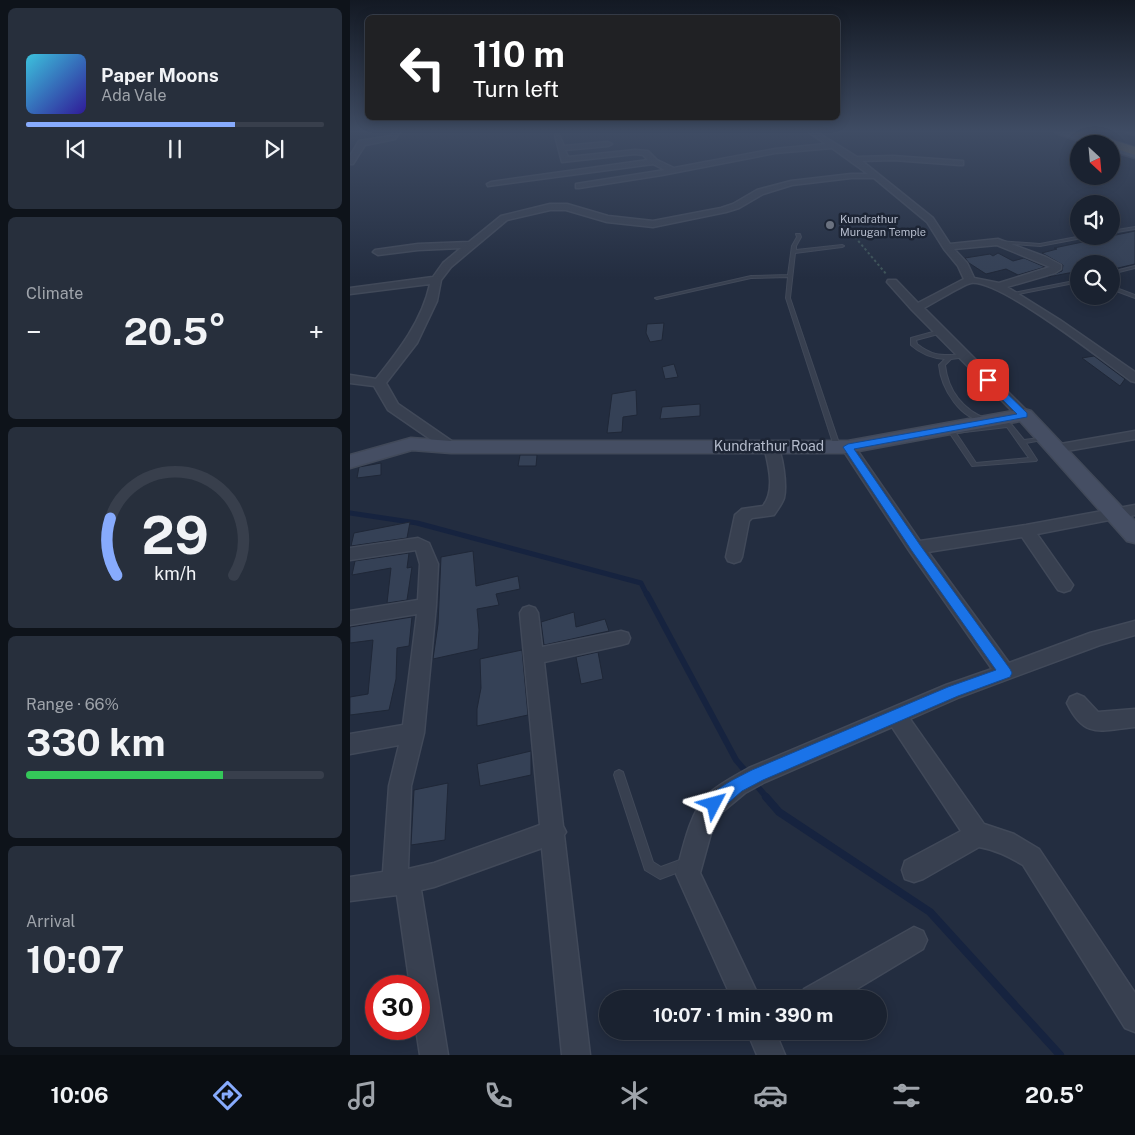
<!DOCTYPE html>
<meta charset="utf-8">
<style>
:root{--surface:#1a2230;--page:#272f3c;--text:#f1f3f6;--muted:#9fa4ab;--line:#383f4c;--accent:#87abfd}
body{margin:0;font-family:"Public Sans",sans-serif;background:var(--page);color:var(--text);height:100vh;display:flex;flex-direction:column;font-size:19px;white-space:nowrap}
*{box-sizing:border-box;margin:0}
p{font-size:16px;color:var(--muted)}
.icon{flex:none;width:28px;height:28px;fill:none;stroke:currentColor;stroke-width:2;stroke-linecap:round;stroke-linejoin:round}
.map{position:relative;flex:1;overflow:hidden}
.side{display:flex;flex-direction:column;gap:8px;padding:8px;background:#0e131a;width:350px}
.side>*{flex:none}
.hud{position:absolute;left:15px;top:15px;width:475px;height:105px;border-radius:8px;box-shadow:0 2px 12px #0003,0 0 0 1px var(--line);background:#202124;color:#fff;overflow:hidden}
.needle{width:32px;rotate:154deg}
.fabs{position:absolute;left:720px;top:135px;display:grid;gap:10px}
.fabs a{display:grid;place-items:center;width:50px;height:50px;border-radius:50%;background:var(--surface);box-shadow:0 2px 12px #0003,0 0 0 1px var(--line);font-size:25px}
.speed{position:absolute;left:15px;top:975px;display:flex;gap:10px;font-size:25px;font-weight:700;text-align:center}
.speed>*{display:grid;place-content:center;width:65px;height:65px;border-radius:50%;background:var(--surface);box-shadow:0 2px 12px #0003,0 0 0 1px var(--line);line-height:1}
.speed .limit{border:8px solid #d22;background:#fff;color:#111}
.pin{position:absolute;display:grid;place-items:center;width:42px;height:42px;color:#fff;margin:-21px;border-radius:10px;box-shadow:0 2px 8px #0006}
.me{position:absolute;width:55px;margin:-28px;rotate:51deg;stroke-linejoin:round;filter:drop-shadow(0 0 4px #0008)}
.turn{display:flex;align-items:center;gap:18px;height:105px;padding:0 25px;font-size:22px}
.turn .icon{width:65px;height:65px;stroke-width:2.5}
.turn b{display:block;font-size:35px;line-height:42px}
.big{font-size:38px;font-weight:700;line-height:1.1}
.side .card{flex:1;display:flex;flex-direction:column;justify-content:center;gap:8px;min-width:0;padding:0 18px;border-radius:8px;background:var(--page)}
.side .dial{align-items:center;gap:0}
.dial svg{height:130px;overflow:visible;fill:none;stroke:var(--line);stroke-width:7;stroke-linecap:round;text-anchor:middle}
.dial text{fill:var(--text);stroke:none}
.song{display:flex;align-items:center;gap:15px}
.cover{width:60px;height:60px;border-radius:8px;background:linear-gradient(135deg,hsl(190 70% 55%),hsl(250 70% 35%))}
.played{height:5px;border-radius:2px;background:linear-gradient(90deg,var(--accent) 70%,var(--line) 70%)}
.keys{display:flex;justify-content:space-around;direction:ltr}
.heat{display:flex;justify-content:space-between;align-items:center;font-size:28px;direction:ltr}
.charge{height:8px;border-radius:4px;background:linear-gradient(90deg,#34c759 66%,var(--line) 0)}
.trip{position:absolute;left:249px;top:990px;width:288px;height:50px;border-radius:25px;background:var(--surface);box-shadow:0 2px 12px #0003,0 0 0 1px var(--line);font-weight:700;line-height:50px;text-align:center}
.dock{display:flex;height:80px;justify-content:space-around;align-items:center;background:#0a0e13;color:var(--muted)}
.dock .icon{width:35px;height:35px}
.dock .active{color:var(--accent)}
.dock b{font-size:22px;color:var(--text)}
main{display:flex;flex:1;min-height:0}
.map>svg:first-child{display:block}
</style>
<main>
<section class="side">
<div class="card">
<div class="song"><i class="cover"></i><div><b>Paper Moons</b><p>Ada Vale</p></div></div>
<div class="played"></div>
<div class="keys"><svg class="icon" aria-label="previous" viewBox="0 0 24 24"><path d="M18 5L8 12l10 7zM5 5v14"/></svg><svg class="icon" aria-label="pause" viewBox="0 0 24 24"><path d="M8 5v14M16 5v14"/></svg><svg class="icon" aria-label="next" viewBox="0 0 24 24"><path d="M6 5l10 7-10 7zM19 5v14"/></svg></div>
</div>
<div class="card"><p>Climate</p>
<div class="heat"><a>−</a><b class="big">20.5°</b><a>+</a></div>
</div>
<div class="card dial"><svg viewBox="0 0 100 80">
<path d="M14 69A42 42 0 1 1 86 69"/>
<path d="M14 69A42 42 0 0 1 10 34" stroke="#87abfd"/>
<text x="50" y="56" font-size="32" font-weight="700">29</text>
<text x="50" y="72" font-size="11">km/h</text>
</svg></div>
<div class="card"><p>Range · 66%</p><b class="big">330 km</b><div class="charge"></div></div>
<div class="card"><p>Arrival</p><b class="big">10:07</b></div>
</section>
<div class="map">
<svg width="785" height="1055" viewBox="0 0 785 1055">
<rect width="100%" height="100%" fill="#232d40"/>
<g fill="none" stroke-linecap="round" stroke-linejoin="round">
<!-- stream-far2 -->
<polyline stroke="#16233f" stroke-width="5" points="0,513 67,523 291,583 297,595"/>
<!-- stream-far1 -->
<g stroke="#16233f" stroke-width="6">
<polyline points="297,594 386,760 398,774"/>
<polyline points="403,781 417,798"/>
</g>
<!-- stream -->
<polyline stroke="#16233f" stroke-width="8" points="416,797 429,812 580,912 710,1055"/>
</g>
<!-- building -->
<g fill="#354156" stroke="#1f2737">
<polygon points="785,231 785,264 768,268 761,264 729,264 729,271 698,277 712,271 713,265 692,253 707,249 704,248"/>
<polygon points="648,253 663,261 674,258 695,267 668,275 656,269 636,274 619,263 615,258 640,254 643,256"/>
<polygon points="314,323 312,340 300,342 296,333 297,324"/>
<polygon points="744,356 775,379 770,386 732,358"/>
<polygon points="324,364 328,377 315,379 312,367"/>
<polygon points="286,390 287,415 273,417 272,432 257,433 262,394"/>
<polygon points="350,404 350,416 310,419 312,407"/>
<polygon points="170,455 187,455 186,466 168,466"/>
<polygon points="31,463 31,475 7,478 9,467"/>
<polygon points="60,522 57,538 1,546 4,533"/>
<polygon points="123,551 126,586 168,576 170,589 146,594 149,605 127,609 129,630 128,649 83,659 88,624 91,557"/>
<polygon points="59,553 57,568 62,567 57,600 37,603 41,568 2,575 5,561"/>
<polygon points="224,612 226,627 255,619 259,631 194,645 191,622"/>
<polygon points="62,617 59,646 47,648 46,679 39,710 0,715 0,697 18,694 23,640 0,643 0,627"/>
<polygon points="172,650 178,715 127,726 127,709 131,688 130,659"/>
<polygon points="248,652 253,679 231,684 226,657"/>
<polygon points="181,751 181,775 130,786 127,764"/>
<polygon points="98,783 95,840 61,845 64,790"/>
</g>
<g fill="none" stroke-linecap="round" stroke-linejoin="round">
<defs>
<g id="lane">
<polygon points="785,227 785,229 761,233 761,231"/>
<polygon points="446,234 450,234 451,237 446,246 446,250 492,245 494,246 492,247 445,253 440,298 490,446 487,448 484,446 436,298 438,277 401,278 307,299 305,298 401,276 438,275 442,246 447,237"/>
<polygon points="732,236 743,236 690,246 649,243 647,242 649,241 690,244"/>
<polygon points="785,266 785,268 761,274 761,272"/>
<polygon points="729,280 729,282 663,295 661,294 663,293"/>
<polygon points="761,286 785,295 785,298 761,289"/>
<path d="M 590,330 L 592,331 L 592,333 L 566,340 L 567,344 C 586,359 595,354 616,355 L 616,357 L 601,359 L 595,365 C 598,391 613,410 637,419 L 637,421 C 611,422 591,388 589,365 L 595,359 C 582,358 571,354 561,345 L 561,338 Z"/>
<path d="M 659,423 L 661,424 L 674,440 L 697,437 L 698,438 L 697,439 L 676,443 L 687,460 L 686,461 L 622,466 L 599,432 L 602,430 ZM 657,427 L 679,458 L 626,463 L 606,433 Z"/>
<polygon points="269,770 273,772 303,862 311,867 338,857 342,859 344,863 342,867 310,879 295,870 264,775 265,772"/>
</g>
<g id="street">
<polygon points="45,131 51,131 45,139 15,145 3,164 0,164 0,156 9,141 41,136"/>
<path d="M 457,131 L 465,131 L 507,157 L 543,156 L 613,161 L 613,165 L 610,165 L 543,160 L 512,161 L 583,218 L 600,244 L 648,239 L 696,257 L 711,265 L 711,269 L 705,273 L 657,287 L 710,320 L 785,372 L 785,382 L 781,381 C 753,361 650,279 621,283 C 614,284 582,304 574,308 L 681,415 L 674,419 L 669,418 L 562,310 L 537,282 L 538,280 L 546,280 L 568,303 L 614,279 L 608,266 L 594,249 L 577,222 L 524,178 L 501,178 L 442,185 L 413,194 L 389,208 L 376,212 L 303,227 L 257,222 L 216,210 L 200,210 L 157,220 L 101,267 L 91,280 L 87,301 L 67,343 L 36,383 L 48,404 L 106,444 L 108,447 L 106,450 L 96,450 L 38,410 L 24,386 L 0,383 L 0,375 L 26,379 C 49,350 72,321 80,284 L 0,294 L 0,288 L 83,277 L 93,263 L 111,248 L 68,250 L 28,255 L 23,252 L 25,250 L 68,244 L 119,242 L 151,216 L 200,204 L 217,204 L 258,216 L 303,221 L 371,208 L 383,204 L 407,190 L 441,181 L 501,174 L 518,174 L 482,148 L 425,153 L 312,175 L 229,188 L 226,188 L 226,184 L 315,170 L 303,164 L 138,186 L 137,184 L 141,182 L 298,160 L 293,155 L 285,154 L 212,162 L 205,135 L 209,135 L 214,146 L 258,142 L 262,144 L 258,146 L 215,150 L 218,157 L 285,150 L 298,151 L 307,160 L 324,168 L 425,149 L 476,144 ZM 647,245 L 700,267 L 649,283 L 624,278 L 617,263 L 604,249 Z"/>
<polygon points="785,431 785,439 705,453 700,452 698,449 700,446 705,445"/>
<path d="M 421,442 L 426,443 C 433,454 437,485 434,498 C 432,504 428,509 424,515 L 402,518 L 399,521 L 392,557 L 390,561 L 384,563 L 378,561 L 376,557 L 385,515 L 392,509 L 413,506 C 426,490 418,464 414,446 L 416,443 Z"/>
<path d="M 498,443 L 503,444 L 570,541 L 676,525 L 785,505 L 785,515 L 687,534 L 723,585 L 720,590 L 714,592 L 708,590 L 672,537 L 578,552 L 659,663 L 740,633 L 785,621 L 785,635 L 750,645 L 610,697 L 560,719 L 634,824 L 664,834 L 689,849 L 785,993 L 785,1032 L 775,1028 L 673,865 C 658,856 646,850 629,847 L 573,879 L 564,882 L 555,879 L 552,870 L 555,861 L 611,831 L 542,727 L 415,782 L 395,793 L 372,812 L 361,833 L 350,873 L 410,999 L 382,999 L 326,874 C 332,852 340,812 357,795 C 369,784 385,776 399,768 L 596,685 L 642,669 L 560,552 L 491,447 L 493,444 Z"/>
<polygon points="68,538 79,543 88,564 86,605 74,733 61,786 58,869 84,863 190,825 170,613 173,608 179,606 185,608 188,613 192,647 271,631 278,633 280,638 278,643 271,645 194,662 213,826 216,832 214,835 240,1055 212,1055 192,848 84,887 71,890 98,1055 70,1055 66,1029 69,1029 69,986 60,986 47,895 0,901 0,877 33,872 39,786 49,745 0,754 0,734 53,725 67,614 0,625 0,611 68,600 70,564 66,550 0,560 0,548"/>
<path d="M 727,694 L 734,697 L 748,712 L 785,709 L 785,727 C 751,730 735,740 717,703 L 720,697 Z"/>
<polygon points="564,927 573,931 577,940 573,949 490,999 450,999 454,989"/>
<polygon points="397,1031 425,1031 435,1055 407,1055"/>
</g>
<polygon id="secondary" points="674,409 681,411 785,521 785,543 777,541 670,421 498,453 101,453 62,450 0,468 0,455 61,438 101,441 498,441"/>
<g id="primary">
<polygon points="705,131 720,131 755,144 738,144 706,133"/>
<polygon points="775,131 785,131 785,135 776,133"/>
<polygon points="761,144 785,151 785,158 761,151"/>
</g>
<polygon id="highway" points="718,131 735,131 785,147 785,155 761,147 761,144 751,144 720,133"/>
</defs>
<!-- lane casing -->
<use href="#lane" stroke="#414959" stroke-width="2"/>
<!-- street casing -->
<use href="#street" stroke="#414959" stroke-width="3"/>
<!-- secondary casing -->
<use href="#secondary" stroke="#414959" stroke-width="3"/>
<!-- primary casing -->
<use href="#primary" stroke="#414959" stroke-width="3"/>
<!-- highway casing -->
<use href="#highway" stroke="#404858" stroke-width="2"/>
<!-- path -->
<polyline stroke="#3f5559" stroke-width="2" stroke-dasharray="2.5 2.5" stroke-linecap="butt" points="505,237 537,275"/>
<!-- lane -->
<use href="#lane" fill="#384050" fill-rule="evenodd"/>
<!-- street -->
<use href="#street" fill="#384050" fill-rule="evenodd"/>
<!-- secondary -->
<use href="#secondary" fill="#454e63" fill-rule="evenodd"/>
<!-- primary -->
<use href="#primary" fill="#565f70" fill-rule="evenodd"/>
<!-- highway -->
<use href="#highway" fill="#766c54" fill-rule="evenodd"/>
</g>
<!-- sky -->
<linearGradient id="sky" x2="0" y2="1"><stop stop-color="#131923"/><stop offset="0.47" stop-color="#3f4c64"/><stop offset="1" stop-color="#3f4c64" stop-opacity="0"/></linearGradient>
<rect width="785" height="279" fill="url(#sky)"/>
<!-- route -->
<path fill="#1a73e8" stroke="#114b97" d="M 638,377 L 641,378 L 677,413 L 677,417 L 504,449 L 570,545 L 660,669 L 662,673 L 660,677 L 608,696 L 413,780 L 392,791 L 370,810 L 364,812 L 359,810 L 356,804 C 363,788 387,778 402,770 L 598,687 L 646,670 L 562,551 L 493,447 L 498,444 L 667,414 L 635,382 L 634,380 Z"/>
<!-- markers -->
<circle fill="#6b7280" stroke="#1d2535" stroke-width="2" cx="480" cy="225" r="5"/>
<g text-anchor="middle" stroke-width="5" stroke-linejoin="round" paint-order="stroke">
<!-- far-poi labels -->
<g font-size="11" fill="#b4bbcb" stroke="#1d2535" text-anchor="start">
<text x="490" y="223">Kundrathur<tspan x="490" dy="13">Murugan Temple</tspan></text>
</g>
<!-- street labels -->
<g font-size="14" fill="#b4bbcb" stroke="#1d2535">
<text x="419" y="451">Kundrathur Road</text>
</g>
</g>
</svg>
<div class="fabs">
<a><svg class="needle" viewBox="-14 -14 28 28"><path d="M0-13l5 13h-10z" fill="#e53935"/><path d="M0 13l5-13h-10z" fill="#9fa4ab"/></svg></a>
<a><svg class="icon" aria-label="sound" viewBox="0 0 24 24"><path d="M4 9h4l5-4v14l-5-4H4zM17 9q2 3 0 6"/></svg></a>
<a><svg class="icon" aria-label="search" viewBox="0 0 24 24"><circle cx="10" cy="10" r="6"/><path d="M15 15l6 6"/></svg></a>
</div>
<div class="speed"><div class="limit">30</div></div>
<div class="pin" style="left:638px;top:380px;background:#d93025"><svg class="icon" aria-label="arrive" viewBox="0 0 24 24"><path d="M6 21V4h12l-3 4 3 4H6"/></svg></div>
<svg class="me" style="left:364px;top:804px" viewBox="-20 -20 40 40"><path d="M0-17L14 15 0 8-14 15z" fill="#1a73e8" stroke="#fff" stroke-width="4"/></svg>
<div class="trip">10:07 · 1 min · 390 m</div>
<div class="hud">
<div class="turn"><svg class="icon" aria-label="left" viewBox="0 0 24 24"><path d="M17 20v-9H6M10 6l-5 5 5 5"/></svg><div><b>110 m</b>Turn left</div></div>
</div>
</div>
</main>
<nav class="dock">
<b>10:06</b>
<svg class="icon active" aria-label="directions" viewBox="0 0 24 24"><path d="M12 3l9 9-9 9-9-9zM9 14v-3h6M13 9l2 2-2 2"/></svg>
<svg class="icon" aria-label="music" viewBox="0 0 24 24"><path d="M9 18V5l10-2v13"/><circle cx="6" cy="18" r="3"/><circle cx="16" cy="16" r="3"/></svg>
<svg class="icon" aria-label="phone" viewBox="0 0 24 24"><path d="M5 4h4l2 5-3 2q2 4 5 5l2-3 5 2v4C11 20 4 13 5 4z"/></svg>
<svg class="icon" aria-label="climate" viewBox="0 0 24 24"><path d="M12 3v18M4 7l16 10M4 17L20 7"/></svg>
<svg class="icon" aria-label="car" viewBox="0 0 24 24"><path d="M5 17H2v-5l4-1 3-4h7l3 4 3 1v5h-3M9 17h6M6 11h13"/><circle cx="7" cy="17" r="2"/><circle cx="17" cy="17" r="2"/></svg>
<svg class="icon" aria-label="filters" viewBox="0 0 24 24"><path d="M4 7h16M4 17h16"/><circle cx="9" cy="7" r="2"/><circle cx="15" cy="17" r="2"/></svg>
<b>20.5°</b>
</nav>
